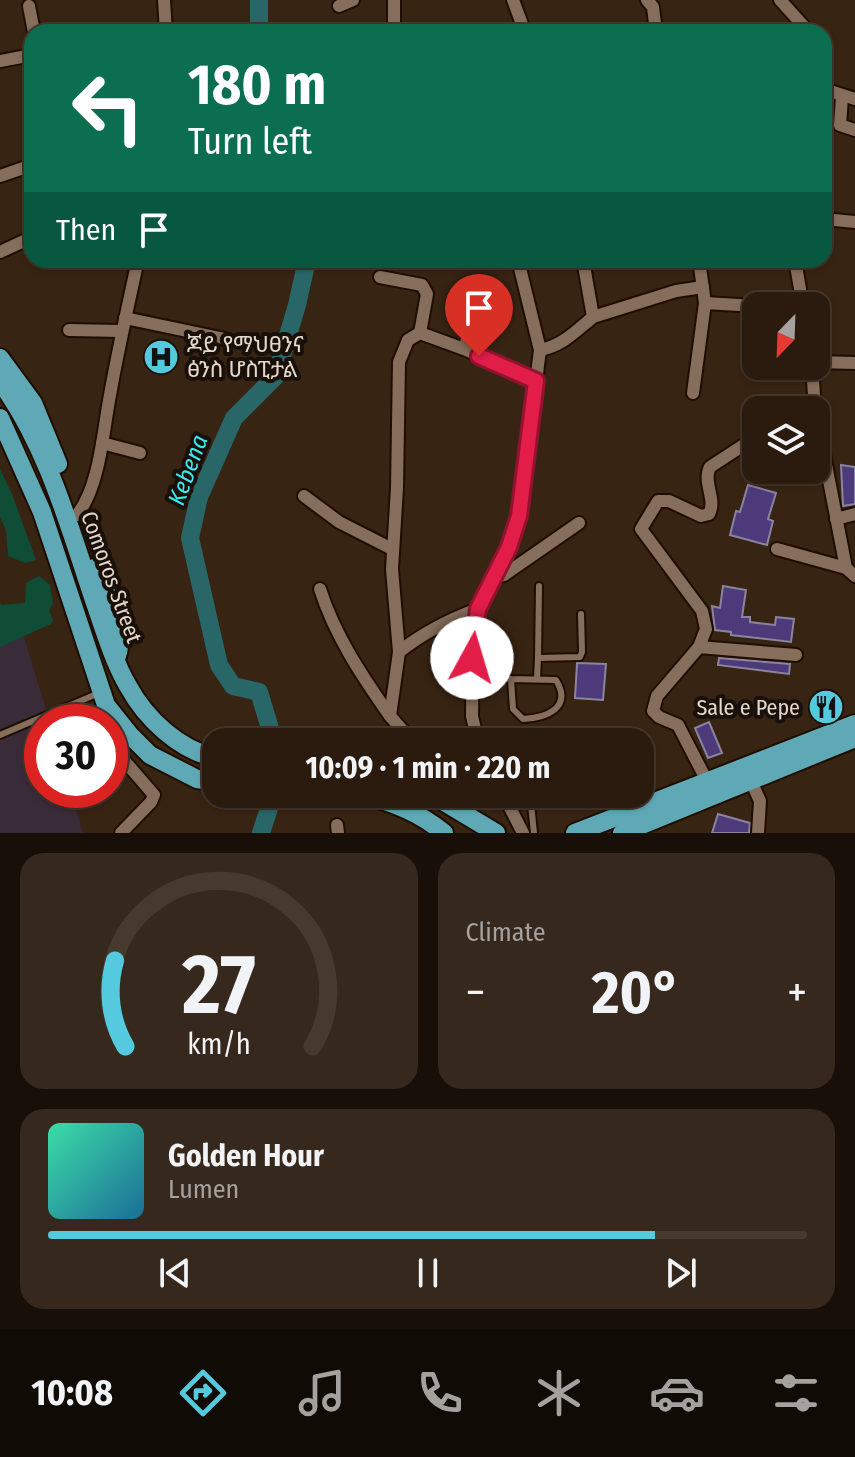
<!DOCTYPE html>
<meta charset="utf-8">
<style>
:root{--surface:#2a1b0e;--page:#36281c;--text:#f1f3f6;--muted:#a5a19e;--line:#46392e;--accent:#55cade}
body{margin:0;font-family:"Fira Sans Condensed","Noto Sans Ethiopic",sans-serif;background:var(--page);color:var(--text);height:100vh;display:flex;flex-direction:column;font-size:30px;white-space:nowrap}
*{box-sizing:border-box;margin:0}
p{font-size:26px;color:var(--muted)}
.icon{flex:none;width:44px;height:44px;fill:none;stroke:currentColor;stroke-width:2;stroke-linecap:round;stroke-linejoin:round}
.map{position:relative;height:833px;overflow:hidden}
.details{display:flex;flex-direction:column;gap:20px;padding:20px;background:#170f08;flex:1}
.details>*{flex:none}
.top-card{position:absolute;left:24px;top:24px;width:808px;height:244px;border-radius:24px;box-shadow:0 2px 6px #0004,0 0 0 2px var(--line);background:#0b6e4f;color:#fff;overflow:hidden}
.needle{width:52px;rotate:203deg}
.buttons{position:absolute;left:742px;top:292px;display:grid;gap:16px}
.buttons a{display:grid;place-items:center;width:88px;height:88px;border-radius:16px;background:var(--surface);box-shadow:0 2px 6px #0004,0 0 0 2px var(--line);font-size:40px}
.speed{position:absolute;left:24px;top:704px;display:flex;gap:16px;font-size:40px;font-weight:700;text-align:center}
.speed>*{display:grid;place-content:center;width:104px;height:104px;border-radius:50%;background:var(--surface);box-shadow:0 2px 6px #0004,0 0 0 2px var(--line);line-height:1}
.speed .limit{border:12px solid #d22;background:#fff;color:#111}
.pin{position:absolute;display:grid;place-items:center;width:68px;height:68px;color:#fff;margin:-82px -34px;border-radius:50% 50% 50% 0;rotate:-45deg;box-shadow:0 0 8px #0007}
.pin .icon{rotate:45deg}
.me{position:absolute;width:88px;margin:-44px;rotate:6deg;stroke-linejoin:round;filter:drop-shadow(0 0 6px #0008)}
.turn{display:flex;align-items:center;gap:28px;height:168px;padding:0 32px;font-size:36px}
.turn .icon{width:104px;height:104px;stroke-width:2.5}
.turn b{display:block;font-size:56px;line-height:68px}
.then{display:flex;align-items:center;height:76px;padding:0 32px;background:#0003;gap:16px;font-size:30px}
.big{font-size:60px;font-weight:700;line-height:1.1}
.details .tile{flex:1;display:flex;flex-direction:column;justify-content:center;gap:12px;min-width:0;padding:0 28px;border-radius:24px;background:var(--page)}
.details .dial{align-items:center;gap:0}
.dial svg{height:208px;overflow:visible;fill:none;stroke:var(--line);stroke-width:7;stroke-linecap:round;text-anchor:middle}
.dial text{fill:var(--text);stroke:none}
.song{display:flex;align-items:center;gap:24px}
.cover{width:96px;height:96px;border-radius:12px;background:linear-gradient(135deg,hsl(160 70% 55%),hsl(200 70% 35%))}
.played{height:8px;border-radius:4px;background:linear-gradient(90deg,var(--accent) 80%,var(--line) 80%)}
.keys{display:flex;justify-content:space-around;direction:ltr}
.heat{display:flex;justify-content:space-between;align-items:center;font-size:44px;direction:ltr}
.details .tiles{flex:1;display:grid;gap:20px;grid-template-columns:1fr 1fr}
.tile:last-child{grid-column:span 2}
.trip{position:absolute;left:202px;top:728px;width:452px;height:80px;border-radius:24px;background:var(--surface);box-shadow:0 2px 6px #0004,0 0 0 2px var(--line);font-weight:700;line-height:80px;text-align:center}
.tab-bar{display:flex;height:128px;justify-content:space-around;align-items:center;background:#110b06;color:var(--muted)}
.tab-bar .icon{width:56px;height:56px}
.tab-bar .current{color:var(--accent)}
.tab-bar b{font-size:36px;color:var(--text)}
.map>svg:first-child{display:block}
</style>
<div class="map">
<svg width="855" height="833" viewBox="0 0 855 833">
<rect width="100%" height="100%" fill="#382413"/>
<!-- education -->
<polygon fill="#3a2b38" points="14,605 50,722 42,722 42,790 70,790 83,833 0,833 0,608"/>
<!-- green -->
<g fill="#0f4d36">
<polygon points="0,469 12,494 36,560 25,563 8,556 6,530 0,517"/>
<polygon points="39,576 50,585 53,603 49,610 53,620 51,624 0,647 0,602 1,605 25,603 26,583"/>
</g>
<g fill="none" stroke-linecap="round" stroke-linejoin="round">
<!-- river -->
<g stroke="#286668" stroke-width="18">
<polyline points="259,0 259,27 264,32"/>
<polyline points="273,738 259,692 233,686 219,665 190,538 199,497 234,418 276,376 297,305 307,260"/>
<polyline points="261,833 271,802"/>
</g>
</g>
<!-- building -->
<g fill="#4d3a7a" stroke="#89849f" stroke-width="2">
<polygon points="841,465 855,467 855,504 843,506"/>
<polygon points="748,485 776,493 768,519 773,521 767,545 730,535 736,511 740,512"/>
<polygon points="723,586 746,590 742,617 750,617 750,622 775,625 776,617 794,619 791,642 731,635 731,632 715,630 712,606 720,608"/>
<polygon points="719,658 790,664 789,674 718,665"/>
<polygon points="577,663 606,664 603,700 575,698"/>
<polygon points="709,722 722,753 708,758 695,728"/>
<polygon points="718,814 750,823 749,833 712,833"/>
</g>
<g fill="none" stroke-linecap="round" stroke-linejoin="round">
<defs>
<g id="service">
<polyline points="538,658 539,586"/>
<path d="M 472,677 L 511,679 L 513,709 L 523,719 C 546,718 573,708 556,680 L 511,679"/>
<polyline points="537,679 538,658 580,657 582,652 581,614"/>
<polyline points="0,735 99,693"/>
<polyline points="530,794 534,833"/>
</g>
<g id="minor">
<polyline points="164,0 166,32"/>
<polyline points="513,0 525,32"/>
<polyline points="647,0 653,7 656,32"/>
<polyline points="780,0 809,32"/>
<polyline points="29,6 34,32"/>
<polyline points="339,6 353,0"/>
<polyline points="394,32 394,0"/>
<polyline points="0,61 32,55"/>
<polyline points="824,89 855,99"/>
<polyline points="842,97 840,125 855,130"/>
<polyline points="0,176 32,165"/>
<polyline points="824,219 855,222"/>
<polyline points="0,252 26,240"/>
<polyline points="795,260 803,306"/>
<polyline points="380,277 422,285 427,294 420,333"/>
<polyline points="705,303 756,306"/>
<polyline points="593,317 676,291 703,287"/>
<polyline points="125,318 225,339"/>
<polyline points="69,330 122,331"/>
<polyline points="464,349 479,301"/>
<path d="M 540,350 C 562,346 576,331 593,317 L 583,260"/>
<polyline points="816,362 855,363"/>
<polyline points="812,366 815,410"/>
<polyline points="693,393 705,303 699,260"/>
<polyline points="816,413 846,568"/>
<polyline points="102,443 140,453"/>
<polyline points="304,496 339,522 392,549"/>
<path d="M 77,515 C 100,486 103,431 110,395 C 118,350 128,305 138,260"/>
<polyline points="836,519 855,514"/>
<polyline points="777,549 846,568 855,576"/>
<polyline points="493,578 504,575 579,523"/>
<path d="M 320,589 C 335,636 362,676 390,716"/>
<path d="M 699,647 L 706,629 L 702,611 L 641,529 L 658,501 L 669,501 L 701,516 L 709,514 C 717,499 702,482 710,467 L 756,437"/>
<path d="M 399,652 C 424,632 448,620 478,609"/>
<polyline points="99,722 106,705"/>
<polyline points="413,742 390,716 399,652 392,569 397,488 399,362 408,340 420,333 464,349 536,381"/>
<polyline points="478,742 472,716 473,638 478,609 509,547 519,516 540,350 518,260"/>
<polyline points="110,744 154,795 151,802 121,833"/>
<polyline points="751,781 760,801 758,833"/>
<polyline points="708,783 678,725 659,717 653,711 657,696 699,647 796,655"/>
<polyline points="503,794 523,833"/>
<polyline points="337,825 338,833"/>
</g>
<g id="primary">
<polyline points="0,358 33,403 58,464"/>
<path d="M 0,381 C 47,445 69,526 94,600 C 104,629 113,660 128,686 C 146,719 179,750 216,758"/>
<polyline points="0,418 42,512 106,705 130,735 150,755 197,779 216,782"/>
<path d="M 96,567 C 105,594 128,630 116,659"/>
<path d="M 357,794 C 388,800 420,813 444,833"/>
<polyline points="431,794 496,833"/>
<polyline points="575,833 855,724"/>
<polyline points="622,833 855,738"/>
</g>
</defs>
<!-- service casing -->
<use href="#service" stroke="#1f0d00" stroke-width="10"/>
<!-- minor casing -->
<use href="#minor" stroke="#1f0d00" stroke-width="16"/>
<!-- primary casing -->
<use href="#primary" stroke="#1f0d00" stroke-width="22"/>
<!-- service -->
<use href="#service" stroke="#866e5c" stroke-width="6"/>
<!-- minor -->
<use href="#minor" stroke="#866e5c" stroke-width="12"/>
<!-- primary -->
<use href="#primary" stroke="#5fa9b7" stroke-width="18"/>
</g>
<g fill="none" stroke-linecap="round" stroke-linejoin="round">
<defs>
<polyline id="route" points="472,658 478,609 509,547 519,516 536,381 479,356"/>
</defs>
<!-- route casing -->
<use href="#route" stroke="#92132f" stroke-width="20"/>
<!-- route -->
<use href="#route" stroke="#e11d48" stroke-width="14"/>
</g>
<!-- icons -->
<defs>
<symbol id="hospital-disc" viewBox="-11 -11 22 22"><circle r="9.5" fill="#55cade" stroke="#191009"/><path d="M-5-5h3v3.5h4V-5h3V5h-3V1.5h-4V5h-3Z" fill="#111"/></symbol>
<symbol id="restaurant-disc" viewBox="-11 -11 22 22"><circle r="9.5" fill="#55cade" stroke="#191009"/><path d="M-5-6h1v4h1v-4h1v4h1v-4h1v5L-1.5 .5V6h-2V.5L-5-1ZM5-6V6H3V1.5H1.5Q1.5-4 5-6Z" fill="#111"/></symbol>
</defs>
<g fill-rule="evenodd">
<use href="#hospital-disc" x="141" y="337" width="40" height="40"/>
<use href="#restaurant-disc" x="806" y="687" width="40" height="40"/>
</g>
<g text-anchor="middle" stroke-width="8" stroke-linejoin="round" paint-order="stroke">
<!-- poi labels -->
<g font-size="22" fill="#e5d7cd" stroke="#191009" text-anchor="start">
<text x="187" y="352">ጆይ የማህፀንና<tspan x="187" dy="25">ፅንስ ሆስፒታል</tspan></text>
<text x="800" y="715" text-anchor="end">Sale e Pepe</text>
</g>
<!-- street labels -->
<g font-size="22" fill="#e5d7cd" stroke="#191009">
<text transform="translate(112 577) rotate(70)" y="8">Comoros Street</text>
</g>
<!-- water labels -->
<g font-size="24" font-style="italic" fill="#3aeaf0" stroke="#191009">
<text transform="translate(188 470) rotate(-70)" y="8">Kebena</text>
</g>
</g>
</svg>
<div class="buttons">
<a><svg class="needle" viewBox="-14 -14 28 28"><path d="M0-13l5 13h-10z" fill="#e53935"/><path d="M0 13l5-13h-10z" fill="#a5a19e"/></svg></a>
<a><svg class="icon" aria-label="layers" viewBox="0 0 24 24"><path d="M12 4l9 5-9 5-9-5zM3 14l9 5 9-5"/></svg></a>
</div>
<div class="speed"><div class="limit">30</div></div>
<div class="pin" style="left:479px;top:356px;background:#d93025"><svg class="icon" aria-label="arrive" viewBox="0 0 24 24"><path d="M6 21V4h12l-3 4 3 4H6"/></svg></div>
<svg class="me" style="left:472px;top:658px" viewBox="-20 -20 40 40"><circle r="19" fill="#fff"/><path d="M0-13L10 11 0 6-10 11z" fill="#e11d48"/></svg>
<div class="trip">10:09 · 1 min · 220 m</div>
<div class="top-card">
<div class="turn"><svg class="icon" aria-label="left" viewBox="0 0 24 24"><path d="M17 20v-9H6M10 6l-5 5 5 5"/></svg><div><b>180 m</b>Turn left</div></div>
<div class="then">Then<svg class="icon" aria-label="arrive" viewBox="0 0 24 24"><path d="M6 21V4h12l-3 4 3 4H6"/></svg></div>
</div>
</div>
<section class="details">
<div class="tiles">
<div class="tile dial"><svg viewBox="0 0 100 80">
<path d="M14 69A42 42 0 1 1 86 69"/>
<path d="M14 69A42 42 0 0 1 10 36" stroke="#55cade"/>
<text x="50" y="56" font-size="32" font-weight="700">27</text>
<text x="50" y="72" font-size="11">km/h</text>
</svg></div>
<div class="tile"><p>Climate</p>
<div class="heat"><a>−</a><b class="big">20°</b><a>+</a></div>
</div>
<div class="tile">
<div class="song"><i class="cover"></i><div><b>Golden Hour</b><p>Lumen</p></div></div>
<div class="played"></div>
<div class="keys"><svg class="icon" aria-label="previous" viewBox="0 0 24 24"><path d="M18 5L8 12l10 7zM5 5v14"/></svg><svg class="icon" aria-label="pause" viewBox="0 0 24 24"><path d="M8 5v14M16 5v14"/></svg><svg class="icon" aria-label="next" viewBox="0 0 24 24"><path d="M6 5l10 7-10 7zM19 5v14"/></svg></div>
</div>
</div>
</section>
<nav class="tab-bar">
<b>10:08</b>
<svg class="icon current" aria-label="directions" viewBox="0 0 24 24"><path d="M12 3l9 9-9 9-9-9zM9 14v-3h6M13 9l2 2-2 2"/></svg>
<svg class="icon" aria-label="music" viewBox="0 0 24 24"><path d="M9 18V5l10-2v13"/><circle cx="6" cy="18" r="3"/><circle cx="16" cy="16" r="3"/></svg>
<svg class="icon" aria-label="phone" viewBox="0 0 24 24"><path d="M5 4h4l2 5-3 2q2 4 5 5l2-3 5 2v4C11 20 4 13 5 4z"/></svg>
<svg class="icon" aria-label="climate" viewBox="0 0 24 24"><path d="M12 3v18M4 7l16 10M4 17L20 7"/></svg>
<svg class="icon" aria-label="car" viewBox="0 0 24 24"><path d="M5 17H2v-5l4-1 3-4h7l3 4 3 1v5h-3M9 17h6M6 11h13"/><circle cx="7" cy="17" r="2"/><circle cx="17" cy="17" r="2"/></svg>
<svg class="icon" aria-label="filters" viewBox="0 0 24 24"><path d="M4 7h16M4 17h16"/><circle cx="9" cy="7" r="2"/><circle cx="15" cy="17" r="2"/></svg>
</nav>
